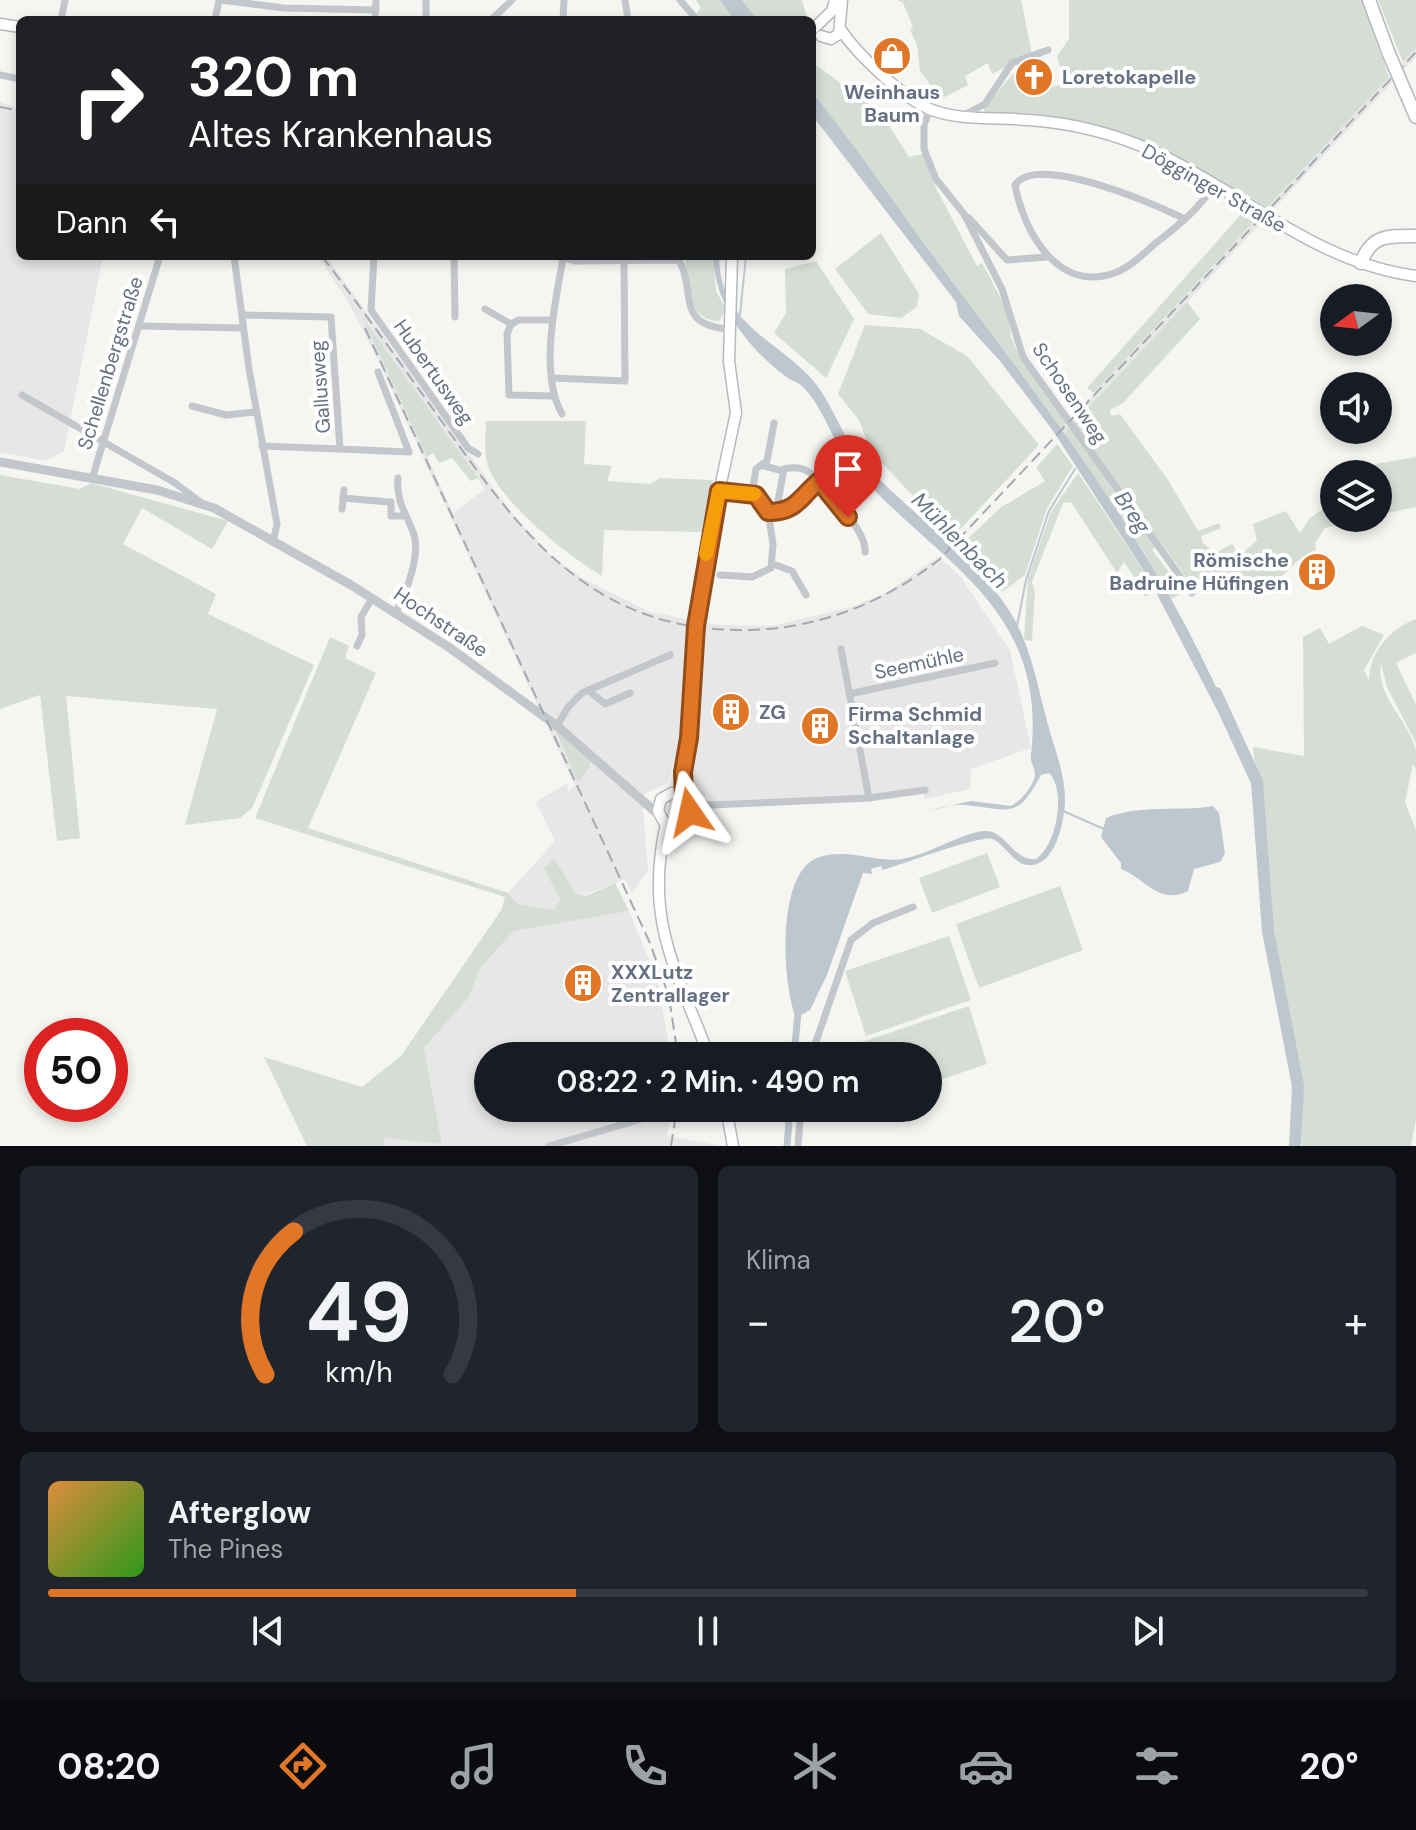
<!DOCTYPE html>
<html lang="de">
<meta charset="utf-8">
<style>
:root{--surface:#171b24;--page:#20242c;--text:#f1f3f6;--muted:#9ea1a6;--line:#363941;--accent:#e27627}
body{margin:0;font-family:"DM Sans",sans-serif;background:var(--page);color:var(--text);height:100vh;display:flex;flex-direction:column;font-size:30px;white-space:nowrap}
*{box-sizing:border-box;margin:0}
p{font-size:26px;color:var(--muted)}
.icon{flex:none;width:44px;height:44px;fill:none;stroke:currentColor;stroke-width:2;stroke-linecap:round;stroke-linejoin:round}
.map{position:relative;height:1146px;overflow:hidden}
.sheet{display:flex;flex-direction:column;gap:20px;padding:20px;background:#0d0f14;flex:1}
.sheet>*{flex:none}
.top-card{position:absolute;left:16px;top:16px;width:800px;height:244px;border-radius:12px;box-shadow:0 4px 12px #0003;background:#202124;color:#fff;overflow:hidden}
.needle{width:52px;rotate:255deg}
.tools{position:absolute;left:1320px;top:284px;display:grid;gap:16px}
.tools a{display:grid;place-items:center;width:72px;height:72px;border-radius:50%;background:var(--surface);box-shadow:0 4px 12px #0003;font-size:40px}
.speed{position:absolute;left:24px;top:1018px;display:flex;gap:16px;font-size:40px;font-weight:700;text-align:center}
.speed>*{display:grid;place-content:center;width:104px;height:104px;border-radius:50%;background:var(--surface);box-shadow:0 4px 12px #0003;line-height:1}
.speed .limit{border:12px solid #d22;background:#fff;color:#111}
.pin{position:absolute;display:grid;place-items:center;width:68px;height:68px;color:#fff;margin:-82px -34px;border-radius:50% 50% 50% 0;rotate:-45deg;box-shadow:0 0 8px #0007}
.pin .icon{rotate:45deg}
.me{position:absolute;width:88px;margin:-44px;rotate:349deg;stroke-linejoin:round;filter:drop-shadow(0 0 6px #0008)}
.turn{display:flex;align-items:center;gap:28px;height:168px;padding:0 40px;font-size:36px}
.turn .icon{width:104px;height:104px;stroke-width:2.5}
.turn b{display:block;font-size:56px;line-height:68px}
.then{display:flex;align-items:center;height:76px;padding:0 40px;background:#0003;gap:16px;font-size:30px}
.big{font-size:60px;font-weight:600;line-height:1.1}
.sheet .tile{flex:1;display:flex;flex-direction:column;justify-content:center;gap:12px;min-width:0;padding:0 28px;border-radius:12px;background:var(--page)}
.sheet .dial{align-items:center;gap:0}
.dial svg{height:208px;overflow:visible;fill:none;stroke:var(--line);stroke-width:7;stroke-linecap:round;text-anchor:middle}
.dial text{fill:var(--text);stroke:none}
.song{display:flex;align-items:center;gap:24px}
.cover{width:96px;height:96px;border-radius:12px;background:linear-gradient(135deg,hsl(30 70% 55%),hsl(110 70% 35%))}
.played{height:8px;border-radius:4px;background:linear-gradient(90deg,var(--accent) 40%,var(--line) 40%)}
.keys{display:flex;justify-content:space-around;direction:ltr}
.heat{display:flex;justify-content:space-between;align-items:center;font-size:44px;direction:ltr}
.sheet .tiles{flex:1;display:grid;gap:20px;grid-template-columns:1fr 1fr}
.tile:last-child{grid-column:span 2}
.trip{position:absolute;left:474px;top:1042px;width:468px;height:80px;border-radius:40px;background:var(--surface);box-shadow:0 4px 12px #0003;font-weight:600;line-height:80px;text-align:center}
.tabs{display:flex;height:128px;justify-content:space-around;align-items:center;background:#090b0e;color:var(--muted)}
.tabs .icon{width:56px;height:56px}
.tabs .active{color:var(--accent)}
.tabs b{font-size:36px;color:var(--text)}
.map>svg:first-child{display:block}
</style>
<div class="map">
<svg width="1416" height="1146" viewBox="0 0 1416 1146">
<rect width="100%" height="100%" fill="#f5f6f2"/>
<!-- built -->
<g fill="#e6e7e6" fill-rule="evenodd">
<polygon points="1416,48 1416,57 1064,434 1061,429"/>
<polygon points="0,102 20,110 20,256 103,256 64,451 46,461 0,452"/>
<path d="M 318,256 L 325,256 L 331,263 L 514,516 L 550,555 L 582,578 L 650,612 L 718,625 L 771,626 L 852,607 L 887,592 L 938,557 L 960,576 L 1010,650 L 1031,748 L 971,769 L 970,789 L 924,799 L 925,791 L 869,798 L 711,805 L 709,797 L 691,791 L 688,781 L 693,751 L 700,629 L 686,627 L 680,742 L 667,783 L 645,794 L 643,809 L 648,871 L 632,893 L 625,879 L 581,896 L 576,894 L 554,858 L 545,868 L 560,899 L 555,910 L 518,904 L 508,893 L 555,841 L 536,802 L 567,783 L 568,791 L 575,786 L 377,358 L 347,300 ZM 366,322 L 485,489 L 453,513 L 366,323 Z"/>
<polygon points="629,911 657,979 671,1056 488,1056 488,1108 672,1108 667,1136 722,1146 384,1146 383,1138 442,1143 424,1048 469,997 480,968 514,931"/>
</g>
<!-- green -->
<g fill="#d5ddd4" fill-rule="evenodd">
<polygon points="696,0 802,0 808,20 691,20 701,8"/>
<polygon points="897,0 1021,0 1032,54 992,74 988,63 965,76 968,85 941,99 920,71 917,45 910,30 913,27 903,3"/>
<polygon points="1069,0 1362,0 1389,77 1094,393 1087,388 1251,203 1135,139 984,113 984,108 1020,66 1033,94 1064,83 1057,56 1069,39"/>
<polygon points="1378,0 1416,0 1416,48 1403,62"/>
<polygon points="812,62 881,113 909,157 923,154 937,190 977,266 982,263 1007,310 1011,337 1020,358 1067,422 1061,429 812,92"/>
<polygon points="881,233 919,294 917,307 901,318 868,314 835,269"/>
<path d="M 684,256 L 713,256 L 716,291 L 726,309 L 719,321 C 683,319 691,280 684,256 Z"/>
<polygon points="816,261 854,319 826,378 774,333 786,313 785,269"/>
<path d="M 1187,302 L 1200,319 L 1123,403 L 1110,410 L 1111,416 L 1120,414 L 1168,480 L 1198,531 L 1219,523 L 1221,528 L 1201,536 L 1203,543 L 1215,553 L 1232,544 L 1240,556 L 1257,540 L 1253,524 L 1286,511 L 1300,533 L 1310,518 L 1332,503 L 1324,477 L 1334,477 L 1334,518 L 1363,518 L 1325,528 L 1315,543 L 1316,550 C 1298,556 1291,570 1276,581 C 1256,596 1219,593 1197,585 L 1171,599 L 1142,549 L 1064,434 ZM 1160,542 L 1191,584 L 1182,589 L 1152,550 Z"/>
<polygon points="363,318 478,478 471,481 452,458 439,463 433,453 427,457"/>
<polygon points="865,325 920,329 967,356 1039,445 952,538 870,450 859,420 838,394"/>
<path d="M 486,421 L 586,421 L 584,464 L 612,466 L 607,481 L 650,484 L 660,478 L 713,480 L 702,532 L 604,530 L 602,576 C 569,556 492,498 486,458 C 484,446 486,433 486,421 Z"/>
<polygon points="1057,444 1073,466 1047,508 1025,575 1004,591 994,591 959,547 1000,508 1045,481 1036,468"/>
<polygon points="1416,457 1416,507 1378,515 1378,474 1357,474 1380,463"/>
<polygon points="1078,473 1148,577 1148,596 1144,596 1142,585 1134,585 1134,577 1124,562 1117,573 1071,502 1063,503 1032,582 1035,592 1032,641 1024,640 1028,578 1051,512"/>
<polygon points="0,475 80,489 91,483 228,521 212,549 142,508 123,544 216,594 208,614 314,665 252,808 240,818 185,825 217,709 66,696 80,838 57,841 40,695 0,709"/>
<path d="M 1416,619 L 1416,653 L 1396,663 L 1416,705 L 1416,743 L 1387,687 L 1381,664 C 1375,695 1409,721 1416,750 C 1416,755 1416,763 1416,769 L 1413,764 L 1405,802 L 1416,830 L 1416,1119 L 1411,1146 L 1302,1146 L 1301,1078 L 1272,920 L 1253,747 L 1304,756 L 1303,637 L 1320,628 L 1329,644 L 1362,626 L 1384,635 L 1364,670 L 1369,680 C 1370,651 1390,629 1416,619 Z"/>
<polygon points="330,637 349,646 345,658 376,673 308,828 508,893 518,904 554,910 560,899 544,868 554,858 576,894 586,896 615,883 629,911 514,931 480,968 469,997 424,1048 442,1144 384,1138 384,1146 307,1146 264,1057 362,1087 401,1056 502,909 505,897 255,818"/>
<polygon points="557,732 590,761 590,767 578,782"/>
<polygon points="987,853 1000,887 932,913 919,878"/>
<polygon points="1060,886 1083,950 979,988 956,924"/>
<polygon points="949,936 971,1000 866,1036 845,971"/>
<polygon points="969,1006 987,1064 928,1084 928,1056 867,1056 862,1042"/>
</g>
<!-- water -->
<g fill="#bfc7ce">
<polygon points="720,0 742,0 757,20 735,20"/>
<path d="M 812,92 C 864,157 910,226 960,292 C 1058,423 1159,555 1224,705 L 1217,710 L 1148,577 L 1051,428 L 1000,361 L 959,316 L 956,302 L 812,115 Z"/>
<path d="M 713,256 L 719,256 C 720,323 772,337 810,377 C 833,402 842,439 865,464 C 910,514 986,565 1016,622 C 1032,653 1038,688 1047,721 C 1054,749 1066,774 1065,804 C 1063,826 1054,873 1022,864 C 1011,858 1004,845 993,839 C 982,834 900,865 883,870 L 881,866 L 871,869 L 872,874 L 863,873 L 827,975 L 810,1010 L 796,1018 C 782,984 776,874 817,858 C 847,847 873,863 902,859 C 928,855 961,833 984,831 C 1006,829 1013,862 1036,859 C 1056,846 1067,791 1049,773 L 1041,775 C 1017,821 1009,809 965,805 C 953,804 939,808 927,811 L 971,801 L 1011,806 C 1021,801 1035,785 1035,773 C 1034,766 1030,762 1031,755 C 1048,603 936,564 852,466 C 833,443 825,411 805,389 C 799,382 792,381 785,376 C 746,346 715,305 713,256 Z"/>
<path d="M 1213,806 L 1219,813 L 1225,854 L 1220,862 L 1194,869 L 1188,891 C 1159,906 1145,878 1121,869 L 1121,863 L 1101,837 L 1106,818 C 1140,804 1177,812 1213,806 Z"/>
</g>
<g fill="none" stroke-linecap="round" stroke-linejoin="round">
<!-- stream -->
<g stroke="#bfc7ce" stroke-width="2">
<polyline points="740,315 746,256"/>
<polyline points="1017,626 1026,580 1049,511 1075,469"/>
<polyline points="1063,811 1104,829"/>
</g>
<!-- canal -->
<g stroke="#bfc7ce" stroke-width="7">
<polyline points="794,1056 798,1012"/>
<polyline points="787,1146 790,1108"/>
</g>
<!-- river -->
<polyline stroke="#bfc7ce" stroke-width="12" points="1216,693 1257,782 1268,931 1298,1086 1295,1146"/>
<defs>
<g id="secondary">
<polyline points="0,24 20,27"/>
<polyline points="812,30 832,11 835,0"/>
<path d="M 841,30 C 858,55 904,99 932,110 C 961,121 998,117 1029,120 C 1071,123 1115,134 1153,151 C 1242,192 1316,263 1416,276"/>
<polyline points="821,36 831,39 839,34 842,0"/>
<polyline points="684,797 683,772 689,738 702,572 736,413 729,361 732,256"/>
<path d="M 666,824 C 644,920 676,969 709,1056"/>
<path d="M 665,845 C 671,831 685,826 690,812 L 686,798 L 672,793 L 661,799 L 658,811 L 664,822 L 676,826"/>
<polyline points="726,1108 733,1146"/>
</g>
<g id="trunk">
<polyline points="1369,0 1389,54"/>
<polyline points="1404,89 1416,117"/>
<path d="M 1361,263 C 1371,234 1389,236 1416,236"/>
</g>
</defs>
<!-- secondary casing -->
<use href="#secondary" stroke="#b6b9be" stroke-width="13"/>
<!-- trunk casing -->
<use href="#trunk" stroke="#b6b8bc" stroke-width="15"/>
<!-- minor -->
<g stroke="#c3c6ca" stroke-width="7">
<polyline points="221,0 284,8 376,10"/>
<polyline points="625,0 628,20"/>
<polyline points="680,0 697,20"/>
<polyline points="61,20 65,0"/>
<polyline points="215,20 219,0"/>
<polyline points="375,20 376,0"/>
<polyline points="426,20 426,0"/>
<polyline points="491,20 512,0"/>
<polyline points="563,20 564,0"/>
<polyline points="0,75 20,79"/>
<polyline points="930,109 924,125 924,149 936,179 964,214 1002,289 1023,357 1192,593"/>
<polyline points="964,115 985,104 1012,63 1048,50"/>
<polyline points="969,218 1007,260 1047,257"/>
<path d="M 1185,219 C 1156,205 1037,152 1015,185 C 1024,233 1059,295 1117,272 C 1132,266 1145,252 1157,242 C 1178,226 1200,208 1214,185"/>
<polyline points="234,256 249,369 277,524 273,542"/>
<polyline points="374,256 371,310 468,448 478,454"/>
<polyline points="454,256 455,317"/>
<path d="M 556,256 L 576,261 L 679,260 C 697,292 674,325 729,329"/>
<polyline points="485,309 511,324 519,320 552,320"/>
<polyline points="242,315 331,317 340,449 262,446"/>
<polyline points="511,324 507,334 509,395 552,396"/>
<polyline points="139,326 243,328"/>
<polyline points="553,378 625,381 624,261"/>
<polyline points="22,395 175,483 199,501"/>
<polyline points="192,406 226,415 256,412"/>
<path d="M 562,414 C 539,374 555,303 563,259"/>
<polyline points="340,449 409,452 378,372"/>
<polyline points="761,465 783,471"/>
<polyline points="92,479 160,256"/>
<path d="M 819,481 C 832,497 867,532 865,552"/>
<path d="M 719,491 L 756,495 L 768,512 L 785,511 L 819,481 C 809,470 800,465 784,469 L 776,512"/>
<polyline points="752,493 756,469 767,461 774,423"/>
<polyline points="343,498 389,502"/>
<polyline points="391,502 391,516 405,516"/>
<polyline points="342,509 344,490"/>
<polyline points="773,564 792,571 806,595"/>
<polyline points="720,575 752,577 771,568 773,544 768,512"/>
<path d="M 396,612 C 406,593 422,553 413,532 C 405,511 396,501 398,478"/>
<polyline points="357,646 362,635 361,617 372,598"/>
<polyline points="841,649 869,798"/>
<polyline points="588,690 605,704 630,693"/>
<polyline points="849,694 995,663"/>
<polyline points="557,726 568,707 582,693 670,655"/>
<polyline points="689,802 711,805 869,798 925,790"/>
<polyline points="811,1056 851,940 873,923 913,907"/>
<polyline points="549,1146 679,1108"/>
<polyline points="798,1146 801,1108"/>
</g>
<!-- tertiary -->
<polyline stroke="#c3c6ca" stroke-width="9" points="0,462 157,490 214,508 351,585 450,648 557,726 659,815"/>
<!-- secondary -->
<use href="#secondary" stroke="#fff" stroke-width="10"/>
<!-- trunk -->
<use href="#trunk" stroke="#fff" stroke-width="12"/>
<!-- rail -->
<g stroke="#a6a9b0" stroke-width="2" stroke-dasharray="12 6" stroke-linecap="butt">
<polyline points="0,107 20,111"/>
<polyline points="1272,206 1416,52"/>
<path d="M 322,256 C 362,309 401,364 440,419 C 522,535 592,633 750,630 C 821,628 885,602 940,559 L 1256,223"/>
<polyline points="365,328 650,943 669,997 678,1056"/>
<polyline points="671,1146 677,1108"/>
</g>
<defs>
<polyline id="trunk-bridge" points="1389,54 1404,89"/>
</defs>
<!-- trunk-bridge casing -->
<use href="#trunk-bridge" stroke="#b6b8bc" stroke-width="15" stroke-linecap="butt"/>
<!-- trunk-bridge -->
<use href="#trunk-bridge" stroke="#fff" stroke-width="12"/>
</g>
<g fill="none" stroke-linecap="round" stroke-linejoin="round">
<defs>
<path id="route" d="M 690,812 L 684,797 L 683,772 L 689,738 L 696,626 L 719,491 L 756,495 L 768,512 C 797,512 799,498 819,481 L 848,517"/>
</defs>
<!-- route casing -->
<use href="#route" stroke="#934d19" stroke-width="20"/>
<!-- route -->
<use href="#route" stroke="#e27627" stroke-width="14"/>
<!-- slow -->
<polyline stroke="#f59e0b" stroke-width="14" points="706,554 719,491 754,494"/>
</g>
<!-- icons -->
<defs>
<symbol id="shop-disc" viewBox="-11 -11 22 22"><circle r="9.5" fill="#e27627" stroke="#fff"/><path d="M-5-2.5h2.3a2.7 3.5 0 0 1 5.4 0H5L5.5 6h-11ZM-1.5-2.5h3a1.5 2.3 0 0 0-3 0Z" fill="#fff"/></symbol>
<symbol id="church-disc" viewBox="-11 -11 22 22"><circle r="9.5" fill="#e27627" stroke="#fff"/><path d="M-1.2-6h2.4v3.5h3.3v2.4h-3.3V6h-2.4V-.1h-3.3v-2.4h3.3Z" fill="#fff"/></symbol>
<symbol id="building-disc" viewBox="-11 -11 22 22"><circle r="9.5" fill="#e27627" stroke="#fff"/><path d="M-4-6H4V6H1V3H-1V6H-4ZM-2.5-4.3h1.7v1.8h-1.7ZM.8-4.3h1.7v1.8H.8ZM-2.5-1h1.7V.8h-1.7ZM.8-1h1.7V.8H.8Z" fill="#fff"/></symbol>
</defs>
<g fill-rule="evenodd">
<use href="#shop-disc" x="870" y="34" width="44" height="44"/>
<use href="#church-disc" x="1012" y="55" width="44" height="44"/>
<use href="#building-disc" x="1295" y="550" width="44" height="44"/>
<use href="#building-disc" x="709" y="690" width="44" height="44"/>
<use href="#building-disc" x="798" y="704" width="44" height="44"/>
<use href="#building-disc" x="561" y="961" width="44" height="44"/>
</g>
<g text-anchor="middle" stroke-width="8" stroke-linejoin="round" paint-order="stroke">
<!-- poi labels -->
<g font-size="20" font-weight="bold" fill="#657083" stroke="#fff" text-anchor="start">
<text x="1062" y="84">Loretokapelle</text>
<text x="892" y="99" text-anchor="middle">Weinhaus<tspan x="892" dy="23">Baum</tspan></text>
<text x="1289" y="567" text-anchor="end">Römische<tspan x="1289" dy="23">Badruine Hüfingen</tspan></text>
<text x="759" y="719">ZG</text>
<text x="848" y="721">Firma Schmid<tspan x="848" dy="23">Schaltanlage</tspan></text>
<text x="611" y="979">XXXLutz<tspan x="611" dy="23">Zentrallager</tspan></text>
</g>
<!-- street labels -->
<g font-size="20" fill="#657083" stroke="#fff">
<text transform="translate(1214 188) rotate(29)" y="7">Dögginger Straße</text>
<text transform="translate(110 363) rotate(-73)" y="7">Schellenbergstraße</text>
<text transform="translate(434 372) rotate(55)" y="7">Hubertusweg</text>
<text transform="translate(320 387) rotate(-94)" y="7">Gallusweg</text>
<text transform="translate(1070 393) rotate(56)" y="7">Schosenweg</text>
<text transform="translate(441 622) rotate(34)" y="7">Hochstraße</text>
<text transform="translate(919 663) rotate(-12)" y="7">Seemühle</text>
</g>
<!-- water labels -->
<g font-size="22" font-style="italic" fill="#667887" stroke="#fff">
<text transform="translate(1133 512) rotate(56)" y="8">Breg</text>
<text transform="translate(960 540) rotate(45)" y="8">Mühlenbach</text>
</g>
</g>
</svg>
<div class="tools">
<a><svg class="needle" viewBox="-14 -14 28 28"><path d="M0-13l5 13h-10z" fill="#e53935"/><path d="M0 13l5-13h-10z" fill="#9ea1a6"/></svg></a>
<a><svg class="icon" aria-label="sound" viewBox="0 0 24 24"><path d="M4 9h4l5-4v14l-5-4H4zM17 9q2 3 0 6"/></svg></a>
<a><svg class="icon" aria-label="layers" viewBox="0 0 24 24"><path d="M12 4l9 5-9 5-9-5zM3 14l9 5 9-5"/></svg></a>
</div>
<div class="speed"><div class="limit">50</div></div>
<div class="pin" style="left:848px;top:517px;background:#d93025"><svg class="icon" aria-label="arrive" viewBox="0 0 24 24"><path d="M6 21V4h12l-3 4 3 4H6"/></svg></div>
<svg class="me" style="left:690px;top:812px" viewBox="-20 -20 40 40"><path d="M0-17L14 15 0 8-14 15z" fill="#e27627" stroke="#fff" stroke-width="4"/></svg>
<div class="trip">08:22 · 2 Min. · 490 m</div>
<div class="top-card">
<div class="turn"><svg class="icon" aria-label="right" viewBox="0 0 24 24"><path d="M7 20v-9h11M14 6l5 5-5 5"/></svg><div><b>320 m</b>Altes Krankenhaus</div></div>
<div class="then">Dann<svg class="icon" aria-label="left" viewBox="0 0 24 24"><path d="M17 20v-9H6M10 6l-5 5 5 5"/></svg></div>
</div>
</div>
<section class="sheet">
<div class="tiles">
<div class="tile dial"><svg viewBox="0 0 100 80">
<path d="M14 69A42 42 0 1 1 86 69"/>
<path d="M14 69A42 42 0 0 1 25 14" stroke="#e27627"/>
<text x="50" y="56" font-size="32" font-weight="700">49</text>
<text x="50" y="72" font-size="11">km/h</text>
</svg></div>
<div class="tile"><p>Klima</p>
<div class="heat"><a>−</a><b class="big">20°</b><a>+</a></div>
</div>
<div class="tile">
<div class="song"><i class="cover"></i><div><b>Afterglow</b><p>The Pines</p></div></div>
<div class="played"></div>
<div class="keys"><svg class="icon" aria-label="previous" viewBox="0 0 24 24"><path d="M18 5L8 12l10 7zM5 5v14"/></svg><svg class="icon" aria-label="pause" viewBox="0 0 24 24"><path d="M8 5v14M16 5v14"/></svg><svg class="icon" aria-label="next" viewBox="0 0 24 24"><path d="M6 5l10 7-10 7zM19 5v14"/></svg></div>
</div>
</div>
</section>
<nav class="tabs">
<b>08:20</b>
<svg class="icon active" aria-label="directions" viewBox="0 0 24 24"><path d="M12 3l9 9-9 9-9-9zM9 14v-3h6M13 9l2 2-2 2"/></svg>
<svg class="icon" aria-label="music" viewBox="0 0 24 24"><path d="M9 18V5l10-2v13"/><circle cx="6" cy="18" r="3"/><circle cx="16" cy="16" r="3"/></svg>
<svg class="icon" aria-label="phone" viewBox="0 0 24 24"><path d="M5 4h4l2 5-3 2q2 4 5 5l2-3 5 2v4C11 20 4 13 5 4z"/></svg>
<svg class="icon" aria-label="climate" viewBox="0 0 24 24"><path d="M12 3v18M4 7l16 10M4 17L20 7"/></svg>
<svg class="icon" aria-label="car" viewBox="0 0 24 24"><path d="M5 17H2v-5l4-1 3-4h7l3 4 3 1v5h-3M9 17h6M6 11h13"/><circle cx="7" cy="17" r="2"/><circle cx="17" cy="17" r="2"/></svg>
<svg class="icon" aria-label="filters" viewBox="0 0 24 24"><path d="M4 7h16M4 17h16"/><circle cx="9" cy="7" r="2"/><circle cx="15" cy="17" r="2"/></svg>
<b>20°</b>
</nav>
